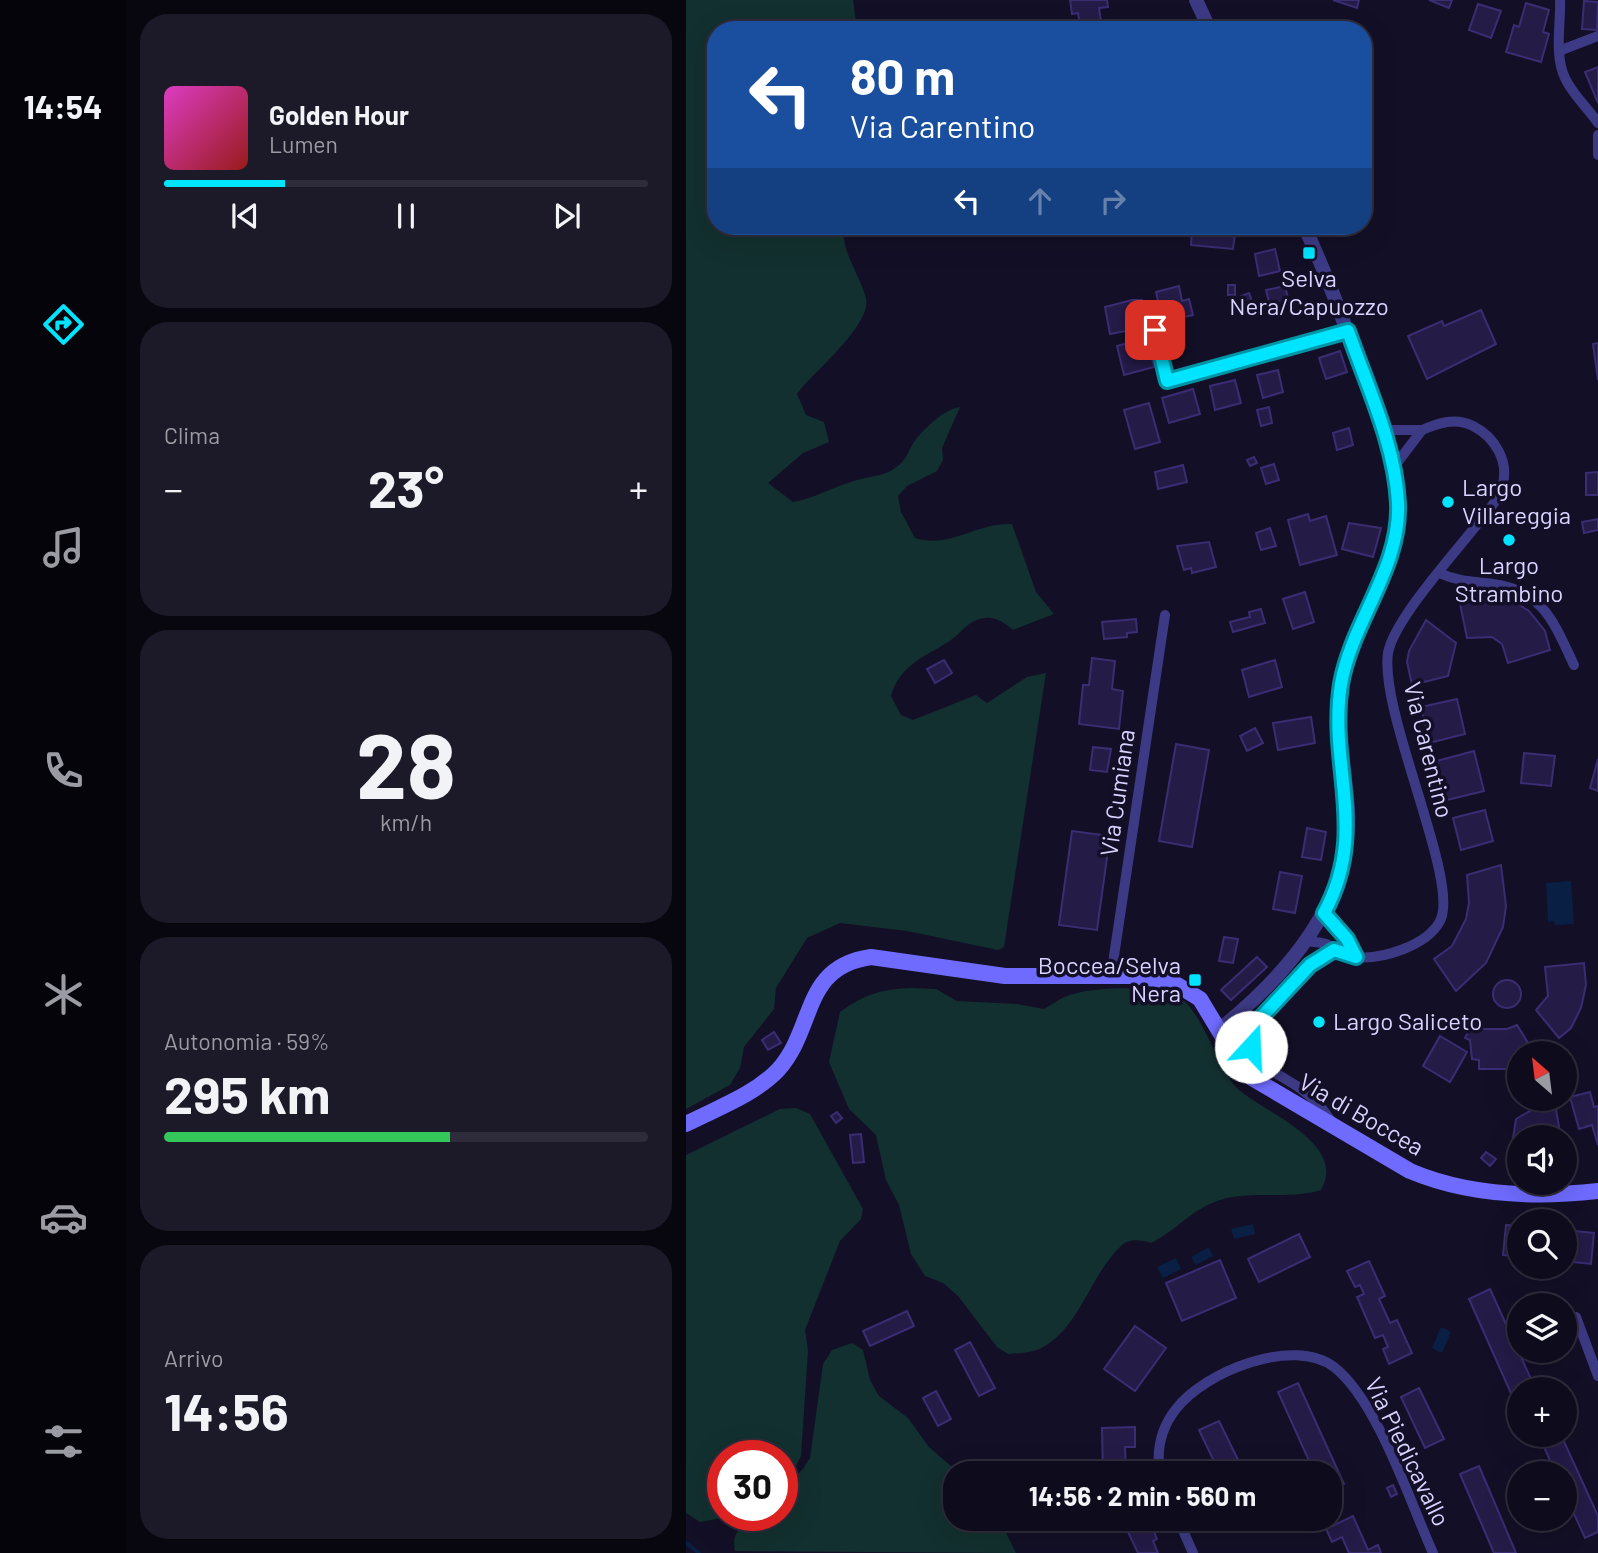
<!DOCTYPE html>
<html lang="it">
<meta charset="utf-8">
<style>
:root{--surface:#0e0b1c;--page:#1c1929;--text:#f1f3f6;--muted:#9b9ba3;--line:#2e2b3b;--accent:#00e5ff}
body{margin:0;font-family:Barlow,sans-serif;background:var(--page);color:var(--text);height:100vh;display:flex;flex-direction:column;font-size:26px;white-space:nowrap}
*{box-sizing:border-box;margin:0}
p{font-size:23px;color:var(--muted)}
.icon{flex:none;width:38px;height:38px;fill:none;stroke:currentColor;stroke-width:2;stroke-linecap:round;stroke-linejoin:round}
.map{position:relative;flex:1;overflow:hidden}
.sheet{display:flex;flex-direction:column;gap:14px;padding:14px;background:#08060f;width:560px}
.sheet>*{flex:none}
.hud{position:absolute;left:21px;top:21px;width:665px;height:214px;border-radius:28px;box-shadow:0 7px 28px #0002,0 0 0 2px var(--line);background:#1a4fa0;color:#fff;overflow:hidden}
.needle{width:46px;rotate:332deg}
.tools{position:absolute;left:821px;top:1041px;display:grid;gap:14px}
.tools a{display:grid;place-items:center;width:70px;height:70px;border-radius:50%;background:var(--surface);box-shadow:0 7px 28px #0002,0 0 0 2px var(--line);font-size:35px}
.speed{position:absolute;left:21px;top:1440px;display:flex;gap:14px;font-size:35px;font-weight:700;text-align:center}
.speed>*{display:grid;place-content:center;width:91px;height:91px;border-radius:50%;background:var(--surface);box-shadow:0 7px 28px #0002,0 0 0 2px var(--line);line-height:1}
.speed .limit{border:10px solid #d22;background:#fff;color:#111}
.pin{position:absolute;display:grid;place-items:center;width:60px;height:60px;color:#fff;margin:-30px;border-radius:14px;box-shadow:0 4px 10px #0006}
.me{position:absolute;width:77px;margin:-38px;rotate:20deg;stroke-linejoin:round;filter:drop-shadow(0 0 5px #0008)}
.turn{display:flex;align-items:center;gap:24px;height:147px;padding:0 28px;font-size:32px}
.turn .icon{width:91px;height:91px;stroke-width:2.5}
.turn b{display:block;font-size:49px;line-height:60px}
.lanes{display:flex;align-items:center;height:66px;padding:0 28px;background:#0003;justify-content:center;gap:35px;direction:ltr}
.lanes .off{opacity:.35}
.big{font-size:52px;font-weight:700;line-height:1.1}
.sheet .widget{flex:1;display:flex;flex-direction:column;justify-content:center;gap:10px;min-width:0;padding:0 24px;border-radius:28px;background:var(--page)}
.sheet .dial{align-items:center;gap:0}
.dial b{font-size:91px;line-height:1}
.song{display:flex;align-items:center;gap:21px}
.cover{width:84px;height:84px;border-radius:10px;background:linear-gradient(135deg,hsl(310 70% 55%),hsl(0 70% 35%))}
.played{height:7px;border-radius:4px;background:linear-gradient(90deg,var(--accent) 25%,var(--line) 25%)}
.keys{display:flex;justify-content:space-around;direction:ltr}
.heat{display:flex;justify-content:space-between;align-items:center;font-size:38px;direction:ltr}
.charge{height:10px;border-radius:5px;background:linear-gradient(90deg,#34c759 59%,var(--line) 0)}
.trip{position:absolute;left:257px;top:1461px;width:399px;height:70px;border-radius:28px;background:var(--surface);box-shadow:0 7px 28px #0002,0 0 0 2px var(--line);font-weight:700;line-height:70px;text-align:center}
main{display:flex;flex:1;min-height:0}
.tabs{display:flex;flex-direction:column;width:126px;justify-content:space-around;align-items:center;background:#06040b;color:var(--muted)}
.tabs .icon{width:49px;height:49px}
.tabs .selected{color:var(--accent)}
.tabs b{font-size:32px;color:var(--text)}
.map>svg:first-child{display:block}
</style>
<main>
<nav class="tabs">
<b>14:54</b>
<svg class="icon selected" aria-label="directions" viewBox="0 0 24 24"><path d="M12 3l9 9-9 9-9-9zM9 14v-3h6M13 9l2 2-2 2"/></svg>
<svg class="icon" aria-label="music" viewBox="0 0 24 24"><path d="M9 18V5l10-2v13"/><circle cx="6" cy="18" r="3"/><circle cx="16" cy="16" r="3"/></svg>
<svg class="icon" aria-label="phone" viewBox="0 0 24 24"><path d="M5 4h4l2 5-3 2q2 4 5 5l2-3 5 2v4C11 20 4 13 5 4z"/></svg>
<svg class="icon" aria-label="climate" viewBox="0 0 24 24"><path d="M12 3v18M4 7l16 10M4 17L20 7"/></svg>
<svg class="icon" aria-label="car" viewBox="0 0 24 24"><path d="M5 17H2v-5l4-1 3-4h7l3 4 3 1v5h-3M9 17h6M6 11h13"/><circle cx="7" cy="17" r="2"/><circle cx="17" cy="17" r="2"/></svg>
<svg class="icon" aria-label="filters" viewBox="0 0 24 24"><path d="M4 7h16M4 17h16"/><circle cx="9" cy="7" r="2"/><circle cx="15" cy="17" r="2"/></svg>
</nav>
<section class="sheet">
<div class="widget">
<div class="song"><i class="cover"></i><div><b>Golden Hour</b><p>Lumen</p></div></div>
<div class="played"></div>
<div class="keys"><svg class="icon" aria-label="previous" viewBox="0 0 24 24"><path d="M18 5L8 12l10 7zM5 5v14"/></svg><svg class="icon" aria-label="pause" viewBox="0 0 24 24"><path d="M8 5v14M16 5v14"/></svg><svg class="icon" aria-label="next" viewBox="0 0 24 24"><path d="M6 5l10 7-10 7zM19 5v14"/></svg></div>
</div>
<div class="widget"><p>Clima</p>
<div class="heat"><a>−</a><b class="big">23°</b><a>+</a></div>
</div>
<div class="widget dial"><b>28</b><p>km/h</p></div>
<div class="widget"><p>Autonomia · 59%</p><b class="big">295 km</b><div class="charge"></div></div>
<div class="widget"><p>Arrivo</p><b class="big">14:56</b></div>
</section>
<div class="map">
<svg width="912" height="1553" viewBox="0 0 912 1553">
<rect width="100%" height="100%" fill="#130f26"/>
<!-- green -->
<g fill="#12302f">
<path d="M 0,0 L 167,0 L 171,30 L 30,30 L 30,226 L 157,226 C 156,253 173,273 180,298 C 186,326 126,373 111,394 L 120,415 L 138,422 L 143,442 L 117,453 L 82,483 L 107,502 C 129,498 147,487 168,481 C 182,476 197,477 209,468 C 223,459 222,448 231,438 C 241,426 259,409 274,407 L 256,448 L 257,460 L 251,471 L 221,486 L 212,496 L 215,512 L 229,538 C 264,549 291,522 326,524 L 350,592 L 368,614 L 327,630 C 319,623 309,616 298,618 C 282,620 275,634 262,642 C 238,657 213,666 205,696 L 215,715 L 227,720 L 290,695 L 301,703 L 341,677 L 360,673 L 318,947 L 312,950 L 221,931 L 154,923 L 121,938 L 90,988 L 88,1009 L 58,1047 L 54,1068 L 44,1085 L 0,1109 Z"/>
<path d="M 226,988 L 250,989 L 271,1001 L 331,1004 L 358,1009 C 365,1005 373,999 381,996 C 407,986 467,985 492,997 C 516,1008 532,1072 553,1090 C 580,1113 662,1144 635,1190 C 602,1200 567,1190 534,1200 C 507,1208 490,1231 465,1243 C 455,1240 443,1238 435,1246 C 405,1274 395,1324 359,1346 C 348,1353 335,1353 322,1354 L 311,1347 L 272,1296 L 257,1283 L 239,1276 L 225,1254 L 213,1205 L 200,1180 L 190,1135 L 163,1109 L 143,1062 L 154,1012 C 179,994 196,989 226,988 Z"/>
<polygon points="110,1108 124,1114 177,1209 175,1219 154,1241 119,1330 122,1351 115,1456 109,1468 96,1477 96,1456 37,1456 37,1516 46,1516 14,1522 0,1513 0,1155 94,1109"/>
<path d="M 166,1343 L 177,1350 L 184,1380 L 193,1396 L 222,1418 L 243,1447 L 273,1473 L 270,1474 L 270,1519 L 313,1519 L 330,1553 L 49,1551 C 45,1533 55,1526 69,1516 L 96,1516 L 96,1489 L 117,1469 L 124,1458 L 137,1364 L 146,1350 Z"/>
</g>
<!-- water -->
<g fill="#0a1f44">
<polygon points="885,881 888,924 869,925 868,921 862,922 860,883"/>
<polygon points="567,1224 569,1234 548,1239 545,1229"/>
<polygon points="523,1247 527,1256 510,1265 505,1257"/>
<polygon points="490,1258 495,1269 477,1278 471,1267"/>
<polygon points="755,1327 765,1332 756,1353 746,1348"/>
</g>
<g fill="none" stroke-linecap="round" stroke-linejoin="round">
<!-- stream -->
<polyline stroke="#0a1f44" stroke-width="3.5" points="0,1543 13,1553"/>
</g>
<!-- building -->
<g fill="#241b47" stroke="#3b2d73" stroke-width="2">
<polygon points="384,0 421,0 422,7 413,8 415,21 394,25 392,13 386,14"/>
<polygon points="647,0 673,0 671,8"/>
<polygon points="743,0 766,0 763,8"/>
<polygon points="898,1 912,2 911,30 896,29"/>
<polygon points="840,3 863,10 857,32 863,34 855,62 820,52 828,25 833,27"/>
<polygon points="792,4 815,11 805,38 783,30"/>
<polygon points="912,67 912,103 899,72"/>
<polygon points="506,229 549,234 547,249 505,245"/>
<polygon points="589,249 594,271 573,276 569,254"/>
<rect x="542" y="285" width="7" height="10"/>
<polygon points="493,286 496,301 503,299 507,315 477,322 470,292"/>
<polygon points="599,286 604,306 585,311 580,290"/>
<polygon points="563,293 567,304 561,306 564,312 555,315 552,306 558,304 555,296"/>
<polygon points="446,300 456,300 461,327 424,334 419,307"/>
<polygon points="795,310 810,344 741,379 722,336 756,321 758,326"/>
<polygon points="461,338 468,367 438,375 431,346"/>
<polygon points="912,343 912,380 907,344"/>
<polygon points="654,351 661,372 640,379 633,358"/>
<polygon points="592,370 597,392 577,398 571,375"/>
<polygon points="549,380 555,403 529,410 524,386"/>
<polygon points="507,389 514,414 483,423 476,398"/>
<polygon points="463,403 474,442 449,449 438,410"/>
<polygon points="583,407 586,423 575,426 571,410"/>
<polygon points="663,428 667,445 651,450 647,433"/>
<polygon points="568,457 571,463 564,466 561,460"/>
<polygon points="588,464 593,480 580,484 575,468"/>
<polygon points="497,465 501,482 472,489 469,472"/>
<polygon points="912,472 912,495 900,495 900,473"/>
<polygon points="622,514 624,521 640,516 651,555 614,565 602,520"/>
<polygon points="912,519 912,530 898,533 896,522"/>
<polygon points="663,523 695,528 687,557 656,549"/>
<polygon points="584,528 590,546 575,550 570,533"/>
<polygon points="523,542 530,567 506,573 505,568 498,570 491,546"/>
<polygon points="619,592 628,622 607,629 597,599"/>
<polygon points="796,594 821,597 843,611 859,631 864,650 822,663 816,644 806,637 781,638 773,599"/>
<polygon points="575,609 579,623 547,632 544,622 564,617 563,612"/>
<polygon points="450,619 451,632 441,633 441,637 418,639 416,622"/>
<polygon points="740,620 770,643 762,676 726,685 721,662 723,651"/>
<polygon points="406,658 429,661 426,689 437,691 433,729 393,724 397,685 403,685"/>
<polygon points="258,660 266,673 249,683 241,669"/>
<polygon points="589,660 596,687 563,697 556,670"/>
<polygon points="771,699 779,734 743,743 735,707"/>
<polygon points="625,717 629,743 592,750 587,723"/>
<polygon points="569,728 577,743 561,751 554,736"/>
<polygon points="490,744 523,750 506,847 473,841"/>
<polygon points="407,747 425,749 421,772 404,770"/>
<polygon points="788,751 798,791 757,801 747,762"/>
<polygon points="838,753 869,756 865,786 835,783"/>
<polygon points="912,759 912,791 904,788"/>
<polygon points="799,810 807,841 775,850 767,818"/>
<polygon points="621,828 640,832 635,860 616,857"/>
<polygon points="386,831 424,836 411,930 373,925"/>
<polygon points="815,865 820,906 817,927 800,963 770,991 748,959 766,946 780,919 783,903 781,875"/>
<polygon points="594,872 616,876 609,913 587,909"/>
<polygon points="538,937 552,939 547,963 533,961"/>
<polygon points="571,957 581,967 545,1000 535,990"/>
<polygon points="898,963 900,985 895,1008 885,1028 873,1038 850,1010 862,996 859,967"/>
<circle cx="821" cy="994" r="14"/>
<polygon points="787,1022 798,1029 821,1029 831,1025 849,1054 833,1054 832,1069 793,1069 793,1060 786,1059 784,1040 779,1038"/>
<polygon points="88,1032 95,1043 82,1050 76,1040"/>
<polygon points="754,1036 781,1052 764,1082 737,1066"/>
<polygon points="904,1092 908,1107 912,1106 912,1145 906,1125 893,1129 884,1097"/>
<polygon points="859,1102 870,1109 875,1138 827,1138 830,1119"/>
<polygon points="151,1112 156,1118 150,1123 145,1116"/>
<polygon points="175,1134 178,1162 167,1163 164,1135"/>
<polygon points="800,1152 810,1159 804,1166 795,1158"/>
<polygon points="820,1225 833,1226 833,1257 817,1255"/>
<polygon points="878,1230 908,1233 905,1264 878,1261"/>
<polygon points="613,1234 624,1257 573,1282 562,1259"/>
<polygon points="534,1260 550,1298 496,1321 480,1283"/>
<polygon points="683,1261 699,1296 693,1299 704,1323 711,1320 726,1353 703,1364 697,1349 702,1347 697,1335 689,1338 671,1297 678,1294 674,1285 669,1287 661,1271"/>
<polygon points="804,1289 845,1379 849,1377 855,1390 833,1390 832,1409 783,1299"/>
<polygon points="221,1311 228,1326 184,1346 177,1331"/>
<polygon points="449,1326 480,1348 449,1391 418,1369"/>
<polygon points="284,1342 309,1388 293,1396 269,1350"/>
<polygon points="612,1383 658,1484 644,1490 644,1474 629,1474 592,1392"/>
<polygon points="733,1388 758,1439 739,1448 715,1397"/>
<polygon points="250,1391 265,1419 252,1426 237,1398"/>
<polygon points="533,1421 559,1474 534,1474 513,1430"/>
<polygon points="449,1427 449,1447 439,1447 440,1474 417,1474 416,1428"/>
<polygon points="861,1435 875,1435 912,1516 912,1532 899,1538 878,1492 878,1474 870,1474 854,1438"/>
<polygon points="793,1466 830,1553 808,1553 774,1474"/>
<polygon points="707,1485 711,1494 705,1497 701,1488"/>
<polygon points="667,1516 682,1550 692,1545 695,1553 663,1553 656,1537 646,1542 640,1529"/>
<polygon points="556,1519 580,1519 581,1521 562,1531"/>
<polygon points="464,1522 471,1539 467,1541 472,1553 452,1553 442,1532"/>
</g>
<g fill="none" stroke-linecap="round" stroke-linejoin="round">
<!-- minor -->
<g stroke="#3d3a85" stroke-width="10">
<path d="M 874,0 C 875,24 868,55 879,78 C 886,94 902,108 912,123"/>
<polyline points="873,51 912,36"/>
<polyline points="912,135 912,155"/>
<polyline points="469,330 481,381 662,331"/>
<polyline points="696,430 736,430 708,467"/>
<path d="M 753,573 C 774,582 785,581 807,584 C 858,591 868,623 888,665"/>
<polyline points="638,913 661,939 670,957"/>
<path d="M 619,941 C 626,942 634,942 640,944 C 650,948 657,955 669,957 C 695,960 741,946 754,921 C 775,883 693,713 702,653 C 708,620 767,555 789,527 C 799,515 811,502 816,487 C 824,462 809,437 787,426 C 769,417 753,423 736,430"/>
<polyline points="425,976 479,615"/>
<path d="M 645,1121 C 637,1108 627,1098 615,1089 C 595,1074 548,1058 568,1025 L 624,965 L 648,950"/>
<polyline points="890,1317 912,1376"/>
<path d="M 474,1474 C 470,1450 475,1428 490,1409 C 518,1372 607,1336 648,1367 C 691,1400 724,1502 747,1553"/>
<polyline points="492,1519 507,1553"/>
</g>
<!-- tertiary -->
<g stroke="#3d3a85" stroke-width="14">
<polyline points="510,0 524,30"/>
<path d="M 534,1029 C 602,974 666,901 662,809 C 659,768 650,728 655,687 C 661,631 701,587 710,533 C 718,481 697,432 680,384 C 661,330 642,277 618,226"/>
</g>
<!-- secondary -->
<path stroke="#6f6bff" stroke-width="16" d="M 0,1124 C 31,1108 68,1095 92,1070 C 130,1028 115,967 185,957 L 319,976 L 447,976 L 485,981 L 514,999 L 555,1067 L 566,1078 L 724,1171 C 783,1196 849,1198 912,1191"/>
</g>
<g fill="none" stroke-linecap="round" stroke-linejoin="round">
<defs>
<path id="route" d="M 469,330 L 481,381 L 662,331 C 681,386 709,444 712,503 C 715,568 666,621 655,684 C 642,766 683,831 638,913 L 661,939 L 670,957 L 648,950 L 624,965 L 568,1025 L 563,1037 L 565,1047"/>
</defs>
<!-- route casing -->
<use href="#route" stroke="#0095a6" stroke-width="18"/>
<!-- route -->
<use href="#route" stroke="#00e5ff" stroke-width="12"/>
</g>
<!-- markers -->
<g fill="#00e5ff" stroke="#130f26" stroke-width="2.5">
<rect x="616" y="246" width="14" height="14" rx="3.5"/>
<circle cx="762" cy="502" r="7"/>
<circle cx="823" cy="540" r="7"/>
<rect x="502" y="973" width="14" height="14" rx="3.5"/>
<circle cx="633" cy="1022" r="7"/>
</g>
<g text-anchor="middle" stroke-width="7" stroke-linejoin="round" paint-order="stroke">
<!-- poi labels -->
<g font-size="24" fill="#d9d4ff" stroke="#130f26">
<text x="623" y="287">Selva<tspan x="623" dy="28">Nera/Capuozzo</tspan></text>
<text x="776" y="496" text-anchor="start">Largo<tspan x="776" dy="28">Villareggia</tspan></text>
<text x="823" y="574">Largo<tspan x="823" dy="28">Strambino</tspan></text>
<text x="495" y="974" text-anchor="end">Boccea/Selva<tspan x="495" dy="28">Nera</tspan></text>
<text x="647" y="1030" text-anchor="start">Largo Saliceto</text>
</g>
<!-- street labels -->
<g font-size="24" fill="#d9d4ff" stroke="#130f26">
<text transform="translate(742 750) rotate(76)" y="8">Via Carentino</text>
<text transform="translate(432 793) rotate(-82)" y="8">Via Cumiana</text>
<text transform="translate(675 1115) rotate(30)" y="8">Via di Boccea</text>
<text transform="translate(721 1452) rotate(64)" y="8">Via Piedicavallo</text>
</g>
</g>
</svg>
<div class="tools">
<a><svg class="needle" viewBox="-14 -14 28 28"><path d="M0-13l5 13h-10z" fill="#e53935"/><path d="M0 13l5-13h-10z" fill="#9b9ba3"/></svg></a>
<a><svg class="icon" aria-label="sound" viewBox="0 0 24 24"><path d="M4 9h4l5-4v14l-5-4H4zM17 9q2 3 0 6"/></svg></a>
<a><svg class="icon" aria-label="search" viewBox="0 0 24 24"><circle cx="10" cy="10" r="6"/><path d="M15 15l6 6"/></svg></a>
<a><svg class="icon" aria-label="layers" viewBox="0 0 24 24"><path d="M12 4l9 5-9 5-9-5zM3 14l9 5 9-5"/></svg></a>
<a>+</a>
<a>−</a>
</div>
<div class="speed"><div class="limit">30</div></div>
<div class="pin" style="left:469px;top:330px;background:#d93025"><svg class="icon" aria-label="arrive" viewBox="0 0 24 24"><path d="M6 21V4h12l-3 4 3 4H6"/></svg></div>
<svg class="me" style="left:565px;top:1047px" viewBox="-20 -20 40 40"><circle r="19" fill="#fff"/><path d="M0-13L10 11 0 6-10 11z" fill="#00e5ff"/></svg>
<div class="trip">14:56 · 2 min · 560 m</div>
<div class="hud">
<div class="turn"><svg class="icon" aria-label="left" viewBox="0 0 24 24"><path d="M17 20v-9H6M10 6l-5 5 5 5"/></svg><div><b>80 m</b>Via Carentino</div></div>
<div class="lanes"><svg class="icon" aria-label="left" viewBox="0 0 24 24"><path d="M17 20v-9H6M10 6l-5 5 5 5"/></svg><svg class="icon off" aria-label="ahead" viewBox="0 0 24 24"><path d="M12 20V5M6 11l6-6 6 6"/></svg><svg class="icon off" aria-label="right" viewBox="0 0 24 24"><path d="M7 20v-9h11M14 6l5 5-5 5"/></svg></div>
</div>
</div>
</main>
